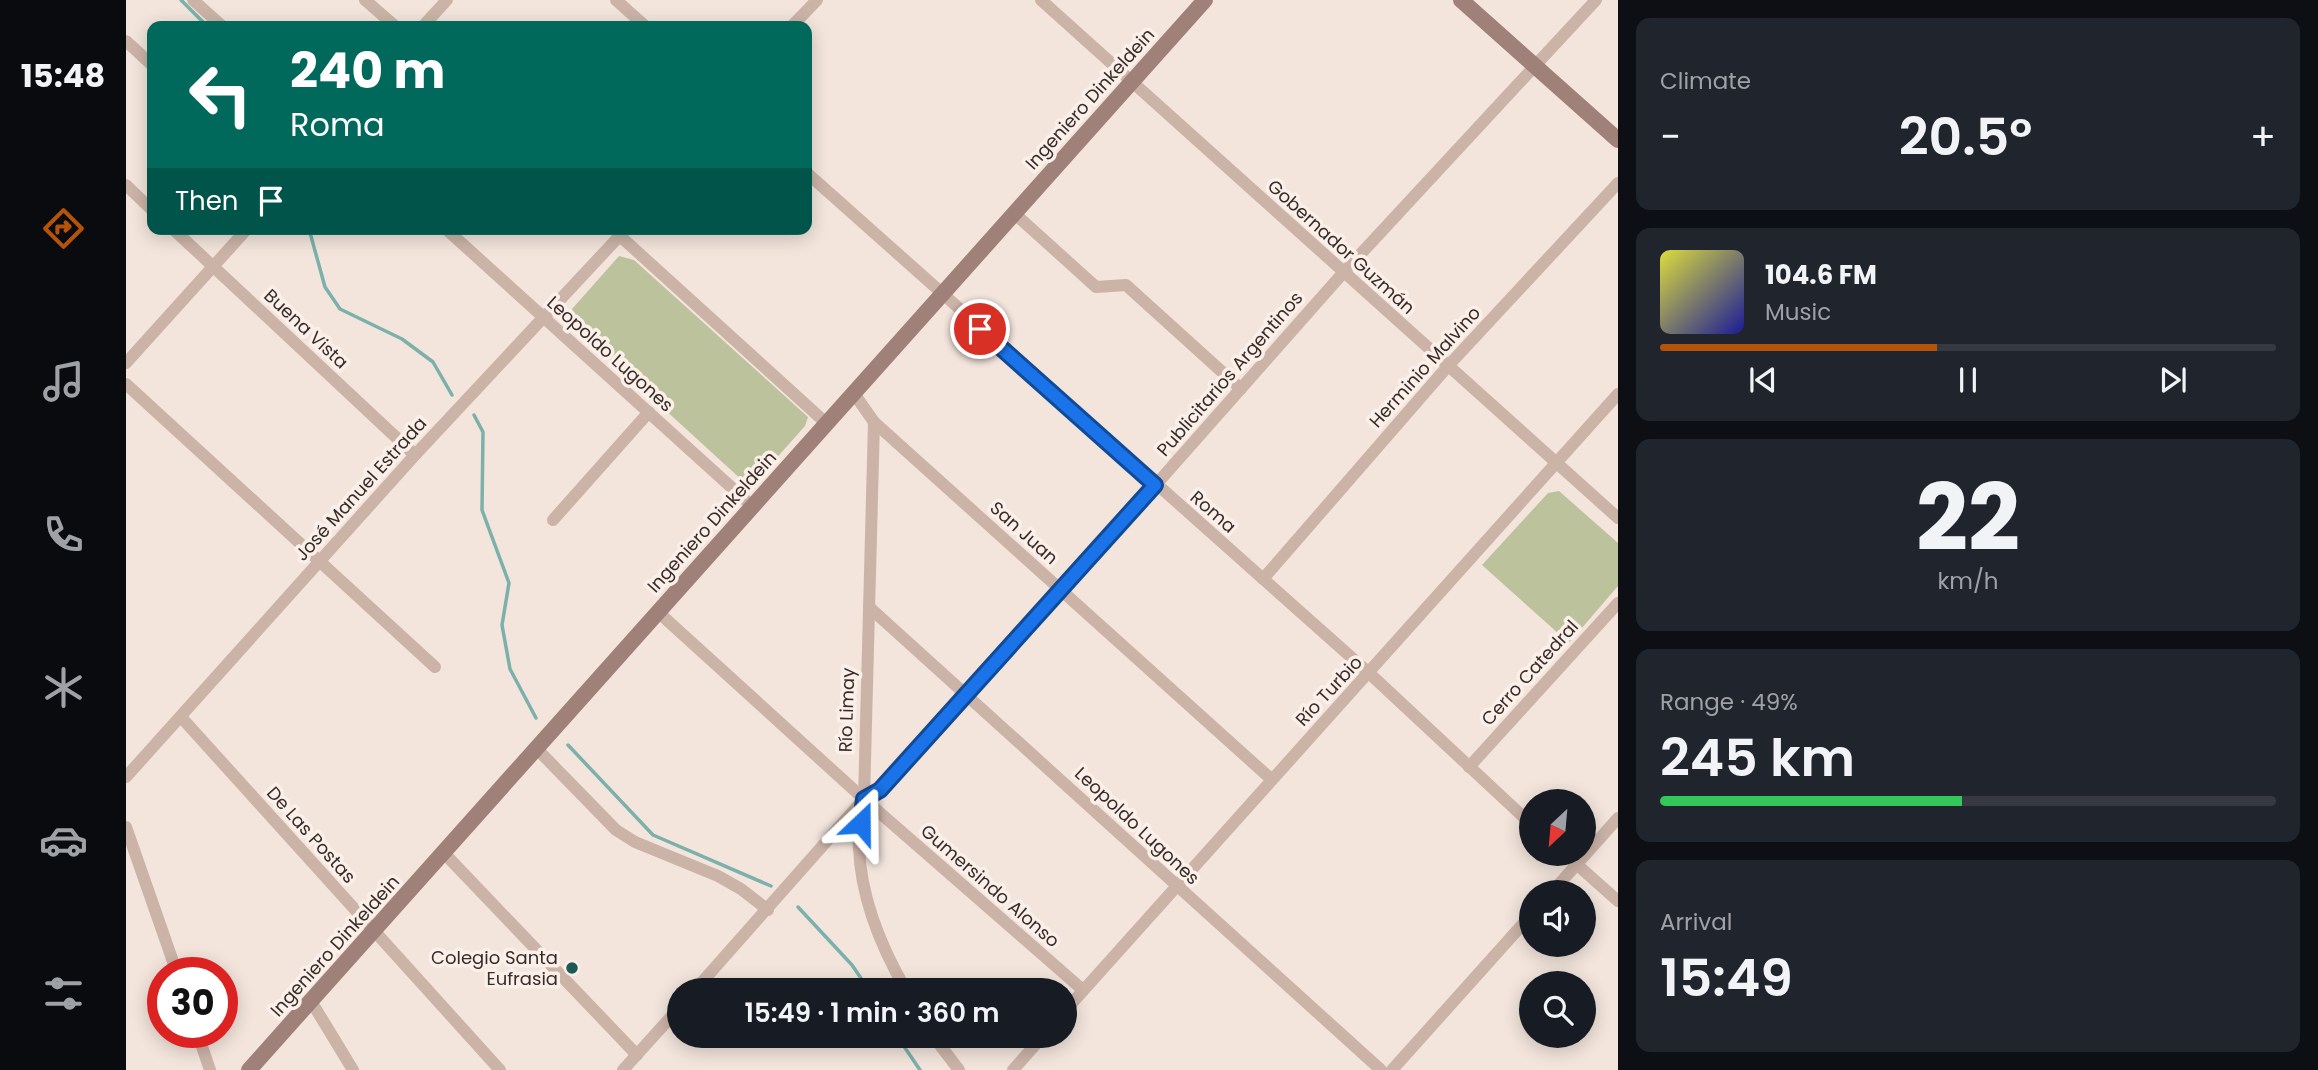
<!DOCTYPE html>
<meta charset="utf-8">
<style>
:root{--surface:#171b24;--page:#20242c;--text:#f1f3f6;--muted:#9ea1a6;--line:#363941;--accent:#b45309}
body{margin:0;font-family:Poppins,sans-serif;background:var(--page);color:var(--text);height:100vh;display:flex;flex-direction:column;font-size:26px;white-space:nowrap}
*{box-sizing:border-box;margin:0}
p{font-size:23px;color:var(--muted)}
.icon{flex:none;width:38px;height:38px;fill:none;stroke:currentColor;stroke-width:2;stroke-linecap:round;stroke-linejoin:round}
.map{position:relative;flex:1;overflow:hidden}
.drawer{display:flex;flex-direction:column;gap:18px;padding:18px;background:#0d0f14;width:700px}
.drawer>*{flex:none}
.top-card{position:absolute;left:21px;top:21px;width:665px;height:214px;border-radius:14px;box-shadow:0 4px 18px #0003;background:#00695c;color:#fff;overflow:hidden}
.needle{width:46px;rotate:206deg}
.controls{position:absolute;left:1393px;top:789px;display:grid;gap:14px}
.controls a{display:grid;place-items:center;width:77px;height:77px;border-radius:50%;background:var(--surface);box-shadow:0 4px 18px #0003;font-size:35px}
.speed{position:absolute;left:21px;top:957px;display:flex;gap:14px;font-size:35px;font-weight:700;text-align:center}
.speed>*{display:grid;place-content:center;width:91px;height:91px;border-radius:50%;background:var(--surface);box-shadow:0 4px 18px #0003;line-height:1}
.speed .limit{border:10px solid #d22;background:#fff;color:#111}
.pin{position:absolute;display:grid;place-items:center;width:60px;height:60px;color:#fff;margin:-30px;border:4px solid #fff;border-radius:50%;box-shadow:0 2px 7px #0007}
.me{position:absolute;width:77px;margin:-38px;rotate:23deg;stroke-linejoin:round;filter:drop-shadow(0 0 5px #0008)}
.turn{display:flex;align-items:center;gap:24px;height:147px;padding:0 28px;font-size:32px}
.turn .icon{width:91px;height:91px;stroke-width:2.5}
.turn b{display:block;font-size:49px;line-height:60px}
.then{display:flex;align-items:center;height:66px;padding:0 28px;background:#0003;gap:14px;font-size:26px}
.big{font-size:52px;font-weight:600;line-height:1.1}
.drawer .tile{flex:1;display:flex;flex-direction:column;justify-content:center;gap:10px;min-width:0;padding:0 24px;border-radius:14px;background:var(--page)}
.drawer .dial{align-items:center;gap:0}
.dial b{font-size:91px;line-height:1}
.song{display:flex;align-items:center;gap:21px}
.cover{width:84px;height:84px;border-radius:10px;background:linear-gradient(135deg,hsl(60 70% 55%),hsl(240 70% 35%))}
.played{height:7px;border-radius:4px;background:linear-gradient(90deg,var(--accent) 45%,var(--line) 45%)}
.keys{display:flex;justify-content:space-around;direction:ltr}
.heat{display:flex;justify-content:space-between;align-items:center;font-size:38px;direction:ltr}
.charge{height:10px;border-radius:5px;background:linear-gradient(90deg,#34c759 49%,var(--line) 0)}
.trip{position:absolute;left:541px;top:978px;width:410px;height:70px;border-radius:35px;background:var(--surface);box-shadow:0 4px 18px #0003;font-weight:600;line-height:70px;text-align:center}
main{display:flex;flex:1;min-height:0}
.tabs{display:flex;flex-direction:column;width:126px;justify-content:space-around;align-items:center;background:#090b0e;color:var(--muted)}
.tabs .icon{width:49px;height:49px}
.tabs .selected{color:var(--accent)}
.tabs b{font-size:32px;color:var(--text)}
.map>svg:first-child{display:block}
</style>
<main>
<nav class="tabs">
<b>15:48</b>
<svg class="icon selected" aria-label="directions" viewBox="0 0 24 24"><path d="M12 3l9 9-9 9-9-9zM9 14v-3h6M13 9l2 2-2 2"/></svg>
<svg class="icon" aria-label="music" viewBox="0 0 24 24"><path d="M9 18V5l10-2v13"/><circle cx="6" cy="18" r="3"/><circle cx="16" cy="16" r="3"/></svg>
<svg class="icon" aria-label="phone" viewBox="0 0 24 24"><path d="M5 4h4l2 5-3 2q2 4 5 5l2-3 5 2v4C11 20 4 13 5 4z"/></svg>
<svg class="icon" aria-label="climate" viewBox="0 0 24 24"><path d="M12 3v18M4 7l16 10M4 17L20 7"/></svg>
<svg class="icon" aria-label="car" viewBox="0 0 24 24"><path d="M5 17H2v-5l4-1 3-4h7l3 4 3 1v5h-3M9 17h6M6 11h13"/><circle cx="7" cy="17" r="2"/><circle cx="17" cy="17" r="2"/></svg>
<svg class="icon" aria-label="filters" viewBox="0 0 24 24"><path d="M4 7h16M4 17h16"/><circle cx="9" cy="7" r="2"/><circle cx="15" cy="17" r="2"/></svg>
</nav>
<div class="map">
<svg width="1492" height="1070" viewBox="0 0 1492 1070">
<rect width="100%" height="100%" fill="#f3e5dc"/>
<!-- green -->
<g fill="#bbc29c">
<polygon points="493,256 508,260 682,417 679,426 630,481 617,481 445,324 446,309"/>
<polygon points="1433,491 1492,543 1492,586 1443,643 1356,565 1422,493"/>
</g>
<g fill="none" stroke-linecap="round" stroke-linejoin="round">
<!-- stream -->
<g stroke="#7bb0ab" stroke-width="3.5">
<polyline points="55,0 81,26"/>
<polyline points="183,229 199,287 214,309 276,339 307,362 326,395"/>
<polyline points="348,415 357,432 356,510 383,583 376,625 384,669 410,718"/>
<polyline points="442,745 527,835 645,886"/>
<polyline points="672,907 726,965 743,990"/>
<polyline points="771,1036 794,1070"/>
</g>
<!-- minor -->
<g stroke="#cbb3a8" stroke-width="12">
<polyline points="67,0 96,26"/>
<polyline points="239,0 269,26"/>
<polyline points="490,0 519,26"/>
<polyline points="915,0 1492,518"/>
<polyline points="297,26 321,0"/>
<polyline points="666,26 691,0"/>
<polyline points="0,41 26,65"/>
<polyline points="681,173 1243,673 1405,824"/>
<polyline points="0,185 26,210"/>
<polyline points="888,213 970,287 1000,285 1115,389"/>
<polyline points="47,229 289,455"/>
<polyline points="320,229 626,506"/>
<polyline points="490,229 494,236 700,423"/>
<polyline points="0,363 121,229"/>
<polyline points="0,384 309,667"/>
<polyline points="727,392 748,422 1145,779"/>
<path d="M 748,422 L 738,799 C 736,815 732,832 733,848 C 735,899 755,947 780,990"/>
<polyline points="427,520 523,412"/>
<polyline points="1137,579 1322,366 1492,183"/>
<polyline points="743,607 1255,1070"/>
<polyline points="531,611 738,799 957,990"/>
<polyline points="55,717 374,1070"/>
<polyline points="410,748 490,830 509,842 592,876 615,889 642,910"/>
<polyline points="1343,767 1492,603"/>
<polyline points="0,777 289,455 500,229"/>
<polyline points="0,827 51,973"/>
<polyline points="318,853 511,1055"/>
<polyline points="1439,854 1492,901"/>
<polyline points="1426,892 1492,818"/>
<polyline points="569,990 738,799 754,791 936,591 1217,273 1470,0"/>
<polyline points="185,1001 227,1070"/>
<polyline points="938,1012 1492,394"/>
<polyline points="71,1032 84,1070"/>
<polyline points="807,1036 833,1070"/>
<polyline points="497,1070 553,1008"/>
<polyline points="887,1070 917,1036"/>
<polyline points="1266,1070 1405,915"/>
</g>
<!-- secondary -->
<g stroke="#9f8179" stroke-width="16">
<polyline points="1335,0 1492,140"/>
<polyline points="123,1070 1079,0"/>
</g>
</g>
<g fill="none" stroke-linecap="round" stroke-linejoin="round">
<defs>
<polyline id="route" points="735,823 738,799 754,790 1029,485 854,329"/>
</defs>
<!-- route casing -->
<use href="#route" stroke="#114b97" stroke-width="18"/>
<!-- route -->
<use href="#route" stroke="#1a73e8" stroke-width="12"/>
</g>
<!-- markers -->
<circle fill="#1d5a55" stroke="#faf0e9" stroke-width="2.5" cx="446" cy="968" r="7"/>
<g text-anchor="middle" stroke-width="7" stroke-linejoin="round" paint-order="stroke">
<!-- street labels -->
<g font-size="18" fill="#382b28" stroke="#faf0e9">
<text transform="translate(964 99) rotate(-48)" y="6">Ingeniero Dinkeldein</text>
<text transform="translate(1215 247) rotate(42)" y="6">Gobernador Guzmán</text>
<text transform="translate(180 329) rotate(43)" y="6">Buena Vista</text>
<text transform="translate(484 354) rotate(42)" y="6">Leopoldo Lugones</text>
<text transform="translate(1299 367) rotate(-48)" y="6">Herminio Malvino</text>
<text transform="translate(1104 374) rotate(-49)" y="6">Publicitarios Argentinos</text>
<text transform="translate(235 489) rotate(-48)" y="6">José Manuel Estrada</text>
<text transform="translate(1087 512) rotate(41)" y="6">Roma</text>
<text transform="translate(586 522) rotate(-48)" y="6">Ingeniero Dinkeldein</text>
<text transform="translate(898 533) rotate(42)" y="6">San Juan</text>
<text transform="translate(1404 673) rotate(-48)" y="6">Cerro Catedral</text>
<text transform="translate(1203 691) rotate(-47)" y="6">Río Turbio</text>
<text transform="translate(721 710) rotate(-88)" y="6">Río Limay</text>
<text transform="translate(1011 826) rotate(43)" y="6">Leopoldo Lugones</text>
<text transform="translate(185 835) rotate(48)" y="6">De Las Postas</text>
<text transform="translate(864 886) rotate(41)" y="6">Gumersindo Alonso</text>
<text transform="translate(209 946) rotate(-48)" y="6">Ingeniero Dinkeldein</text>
</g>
<!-- poi labels -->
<g font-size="18" fill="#382b28" stroke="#faf0e9" text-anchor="end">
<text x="432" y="964">Colegio Santa<tspan x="432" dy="21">Eufrasia</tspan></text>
</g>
</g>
</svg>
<div class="controls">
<a><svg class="needle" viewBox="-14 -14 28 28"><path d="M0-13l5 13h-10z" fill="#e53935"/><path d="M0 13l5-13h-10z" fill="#9ea1a6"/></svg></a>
<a><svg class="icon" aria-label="sound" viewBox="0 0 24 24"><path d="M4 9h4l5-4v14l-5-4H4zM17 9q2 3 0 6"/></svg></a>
<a><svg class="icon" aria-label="search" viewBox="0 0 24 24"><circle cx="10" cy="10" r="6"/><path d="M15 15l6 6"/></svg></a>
</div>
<div class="speed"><div class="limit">30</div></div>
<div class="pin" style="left:854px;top:329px;background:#d93025"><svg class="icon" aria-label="arrive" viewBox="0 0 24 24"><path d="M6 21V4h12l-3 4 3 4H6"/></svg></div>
<svg class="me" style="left:735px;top:823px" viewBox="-20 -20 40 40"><path d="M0-17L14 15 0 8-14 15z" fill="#1a73e8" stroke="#fff" stroke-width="4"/></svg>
<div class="trip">15:49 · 1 min · 360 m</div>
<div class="top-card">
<div class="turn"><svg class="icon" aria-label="left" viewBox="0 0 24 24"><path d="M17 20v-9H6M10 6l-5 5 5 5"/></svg><div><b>240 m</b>Roma</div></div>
<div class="then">Then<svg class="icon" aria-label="arrive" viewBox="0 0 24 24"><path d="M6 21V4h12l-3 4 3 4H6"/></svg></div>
</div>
</div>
<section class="drawer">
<div class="tile"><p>Climate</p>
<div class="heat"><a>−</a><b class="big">20.5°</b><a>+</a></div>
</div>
<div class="tile">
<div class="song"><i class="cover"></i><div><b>104.6 FM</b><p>Music</p></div></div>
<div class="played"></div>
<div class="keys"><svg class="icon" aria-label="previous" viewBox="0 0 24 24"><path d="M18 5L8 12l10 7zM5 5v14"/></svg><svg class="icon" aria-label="pause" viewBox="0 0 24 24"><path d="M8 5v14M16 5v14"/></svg><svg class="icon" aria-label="next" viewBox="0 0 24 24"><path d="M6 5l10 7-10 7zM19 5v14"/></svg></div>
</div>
<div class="tile dial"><b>22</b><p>km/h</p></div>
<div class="tile"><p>Range · 49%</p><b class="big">245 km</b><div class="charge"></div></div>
<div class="tile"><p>Arrival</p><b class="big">15:49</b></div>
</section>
</main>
